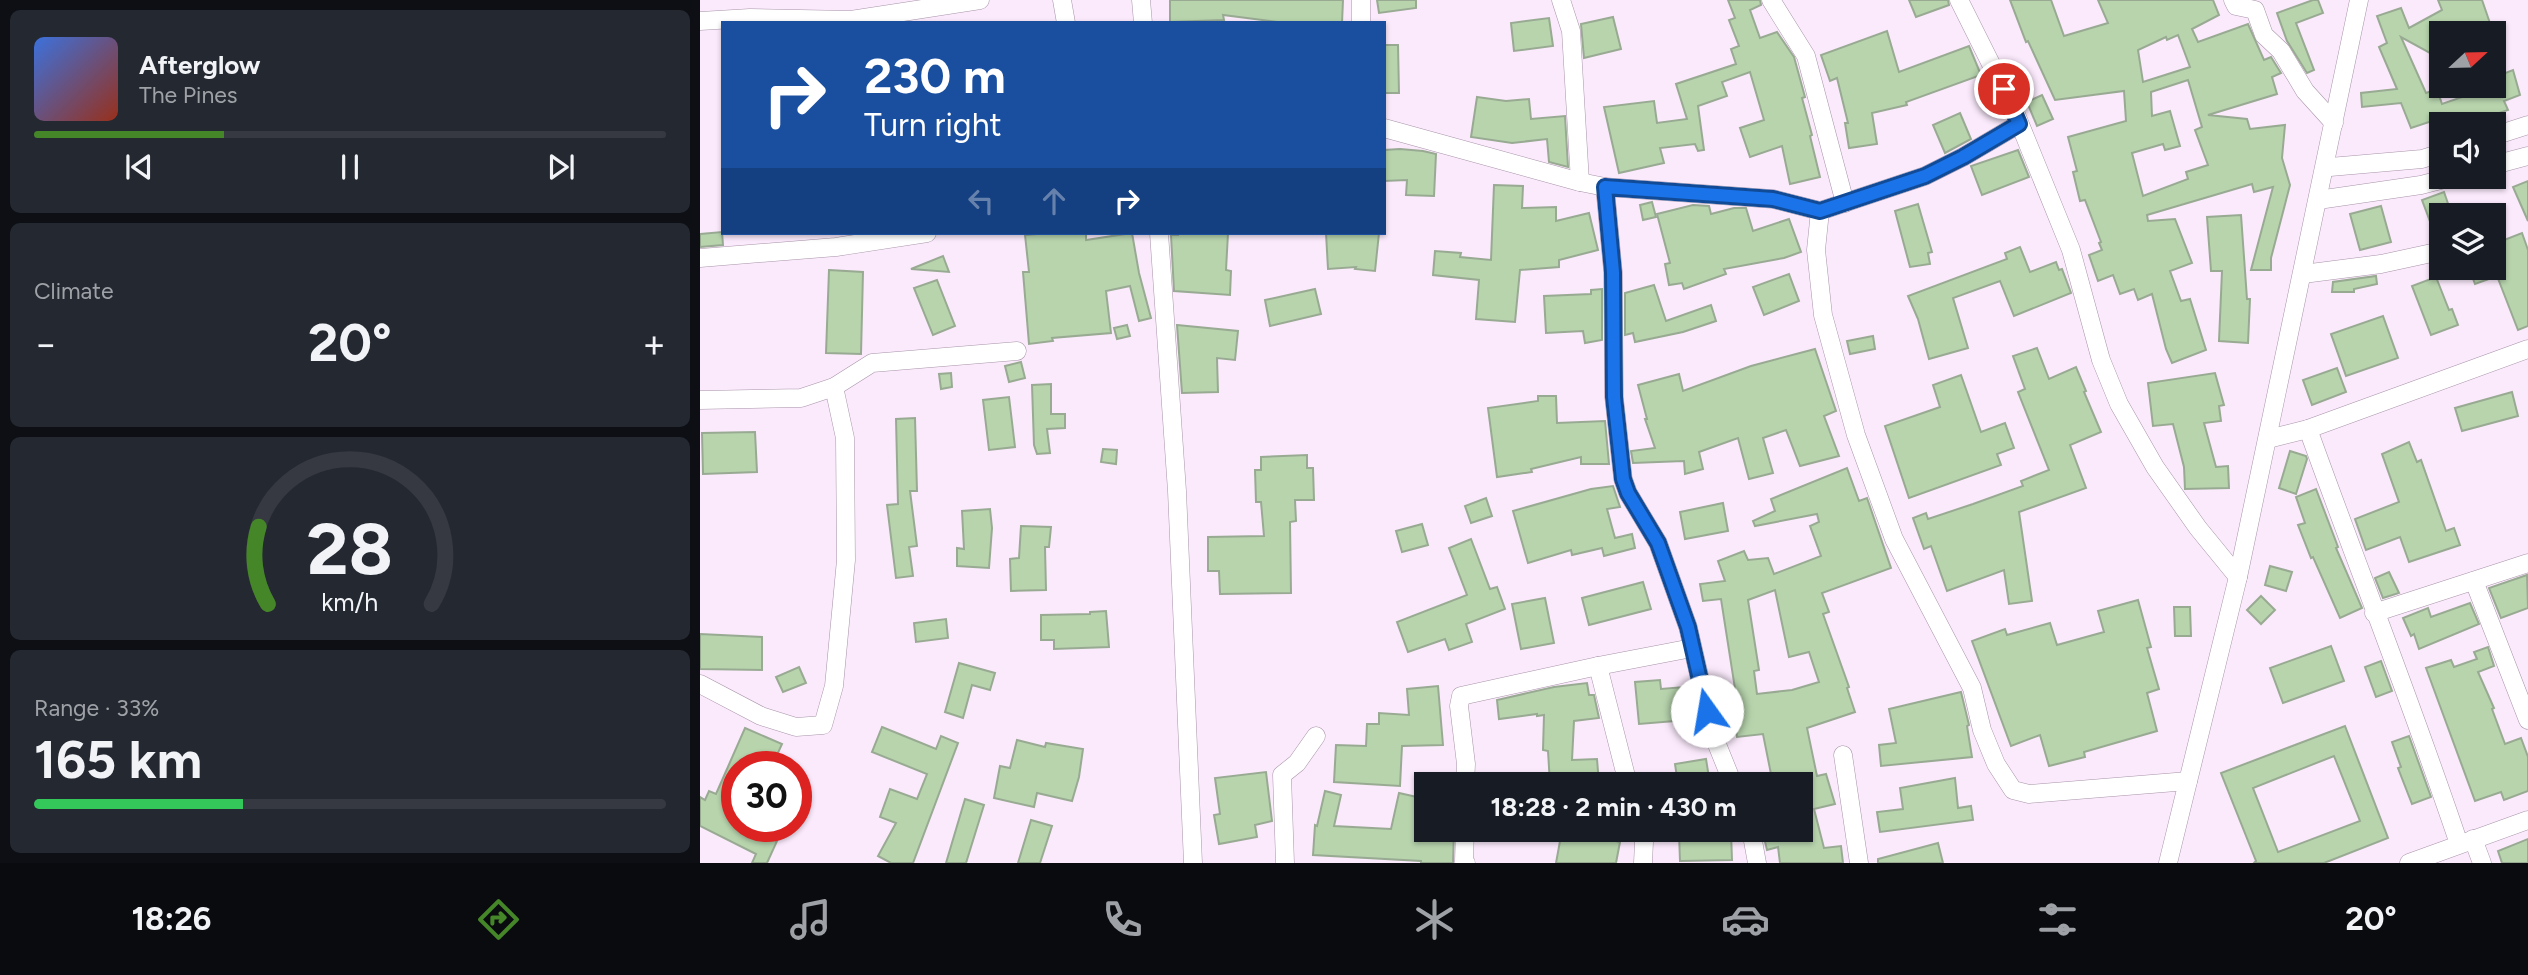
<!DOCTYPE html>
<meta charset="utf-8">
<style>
:root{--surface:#171b24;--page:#242831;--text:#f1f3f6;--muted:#9ea1a6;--line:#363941;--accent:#458628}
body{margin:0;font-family:Figtree,sans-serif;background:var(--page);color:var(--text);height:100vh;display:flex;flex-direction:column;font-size:26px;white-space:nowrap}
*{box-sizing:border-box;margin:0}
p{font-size:23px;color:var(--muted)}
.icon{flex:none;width:38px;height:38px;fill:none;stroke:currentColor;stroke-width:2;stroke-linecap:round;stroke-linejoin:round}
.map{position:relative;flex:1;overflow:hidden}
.details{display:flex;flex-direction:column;gap:10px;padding:10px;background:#0d0f14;width:700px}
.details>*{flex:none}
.banner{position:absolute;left:21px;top:21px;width:665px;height:214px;border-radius:0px;box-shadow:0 2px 5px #0004;background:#1a4fa0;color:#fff;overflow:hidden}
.needle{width:46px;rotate:68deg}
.buttons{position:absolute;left:1729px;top:21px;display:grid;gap:14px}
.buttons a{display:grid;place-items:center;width:77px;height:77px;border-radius:0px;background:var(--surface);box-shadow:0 2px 5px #0004;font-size:35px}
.speed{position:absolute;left:21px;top:751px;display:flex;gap:14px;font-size:35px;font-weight:700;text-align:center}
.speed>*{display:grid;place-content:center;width:91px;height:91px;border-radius:50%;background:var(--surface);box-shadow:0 2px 5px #0004;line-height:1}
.speed .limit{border:10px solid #d22;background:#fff;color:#111}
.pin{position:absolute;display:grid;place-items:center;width:60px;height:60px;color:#fff;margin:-30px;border:4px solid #fff;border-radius:50%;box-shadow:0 2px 7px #0007}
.me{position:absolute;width:77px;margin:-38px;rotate:347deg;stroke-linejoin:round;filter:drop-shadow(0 0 5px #0008)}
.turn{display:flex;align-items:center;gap:24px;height:147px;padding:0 28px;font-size:32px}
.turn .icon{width:91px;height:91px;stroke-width:2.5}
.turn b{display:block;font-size:49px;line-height:60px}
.lanes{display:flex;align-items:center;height:66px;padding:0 28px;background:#0003;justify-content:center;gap:35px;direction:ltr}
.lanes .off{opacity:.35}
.big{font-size:52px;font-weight:700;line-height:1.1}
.details .widget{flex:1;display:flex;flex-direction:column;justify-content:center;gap:10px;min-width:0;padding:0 24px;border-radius:10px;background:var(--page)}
.details .dial{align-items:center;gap:0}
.dial svg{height:182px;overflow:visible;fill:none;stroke:var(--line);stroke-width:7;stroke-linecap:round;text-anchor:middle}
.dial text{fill:var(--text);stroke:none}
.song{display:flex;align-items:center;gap:21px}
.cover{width:84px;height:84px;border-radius:10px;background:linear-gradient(135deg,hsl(220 70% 55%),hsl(10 70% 35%))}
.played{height:7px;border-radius:4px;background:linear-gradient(90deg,var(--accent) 30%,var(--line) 30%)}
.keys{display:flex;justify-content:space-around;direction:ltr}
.heat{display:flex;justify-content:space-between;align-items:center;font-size:38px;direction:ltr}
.charge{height:10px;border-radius:5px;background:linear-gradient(90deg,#34c759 33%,var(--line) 0)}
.trip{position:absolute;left:714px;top:772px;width:399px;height:70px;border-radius:0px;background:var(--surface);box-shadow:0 2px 5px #0004;font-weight:700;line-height:70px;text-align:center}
.tab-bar{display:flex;height:112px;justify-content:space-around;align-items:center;background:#090b0e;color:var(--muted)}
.tab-bar .icon{width:49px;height:49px}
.tab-bar .current{color:var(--accent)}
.tab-bar b{font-size:32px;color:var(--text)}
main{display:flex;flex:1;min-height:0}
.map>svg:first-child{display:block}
</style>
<main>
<section class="details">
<div class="widget">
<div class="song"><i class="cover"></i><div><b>Afterglow</b><p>The Pines</p></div></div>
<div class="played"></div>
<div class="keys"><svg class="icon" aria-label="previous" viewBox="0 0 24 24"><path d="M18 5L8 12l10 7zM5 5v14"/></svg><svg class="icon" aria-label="pause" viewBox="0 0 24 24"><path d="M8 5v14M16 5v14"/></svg><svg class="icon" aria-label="next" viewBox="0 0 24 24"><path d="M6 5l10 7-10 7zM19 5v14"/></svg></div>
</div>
<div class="widget"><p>Climate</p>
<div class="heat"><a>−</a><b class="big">20°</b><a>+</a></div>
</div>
<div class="widget dial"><svg viewBox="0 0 100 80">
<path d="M14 69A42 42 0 1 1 86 69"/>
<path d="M14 69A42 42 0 0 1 10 35" stroke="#458628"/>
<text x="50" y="56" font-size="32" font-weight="700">28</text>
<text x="50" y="72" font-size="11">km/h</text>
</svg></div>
<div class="widget"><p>Range · 33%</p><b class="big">165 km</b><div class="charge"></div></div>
</section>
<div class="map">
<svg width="1828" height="863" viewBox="0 0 1828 863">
<rect width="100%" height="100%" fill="#fbeafc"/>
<!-- building -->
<g fill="#b7d4ad" stroke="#99aa93" stroke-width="2" fill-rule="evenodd">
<polygon points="470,0 643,0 642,23 585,23 523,15 524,20 470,22"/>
<polygon points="677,0 716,0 716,8 679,13"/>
<polygon points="1028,0 1060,0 1061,5 1050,10 1060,38 1077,32 1094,57 1105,97 1102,98 1112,135 1110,136 1120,177 1090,184 1082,146 1050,157 1040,128 1064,120 1050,72 1022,82 1027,96 998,106 1004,150 998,151 995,144 960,148 964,163 919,173 904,107 954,101 957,123 987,119 976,84 1036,64 1031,49 1039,46 1029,20 1035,18"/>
<polygon points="1209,0 1248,0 1249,5 1216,17"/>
<path d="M 1310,0 L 1351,0 L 1364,36 L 1408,23 L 1398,0 L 1513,0 L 1519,15 L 1492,29 L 1498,42 L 1548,24 L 1564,60 L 1571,57 L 1581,73 L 1572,77 L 1577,94 L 1508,115 L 1547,119 L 1550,129 L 1585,125 L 1582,158 L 1590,185 L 1571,258 L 1571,270 L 1551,270 L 1573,187 L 1554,192 L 1552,184 L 1447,215 L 1448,221 L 1475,219 L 1492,263 L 1470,271 L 1481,301 L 1490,299 L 1506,350 L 1472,363 L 1466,349 L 1452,294 L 1438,300 L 1434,289 L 1420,294 L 1413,275 L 1398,281 L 1389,255 L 1402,250 L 1399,243 L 1401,242 L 1385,200 L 1380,201 L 1373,172 L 1377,171 L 1368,137 L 1426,121 L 1424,91 L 1355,100 L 1328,41 L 1326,42 ZM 1478,35 L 1490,67 L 1443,82 L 1438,50 L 1466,37 L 1467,40 ZM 1488,80 L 1502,127 L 1495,130 L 1508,165 L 1486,172 L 1488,179 L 1443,196 L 1432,153 L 1463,144 L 1465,150 L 1480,146 L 1470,111 L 1452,116 L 1451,92 Z"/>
<polygon points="1613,0 1618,0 1623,13 1596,23 1614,70 1607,73 1587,41 1577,13"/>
<polygon points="1738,0 1782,0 1792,29 1780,33 1741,33 1741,59 1701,37 1726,93 1737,89 1742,104 1803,83 1800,75 1813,70 1820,95 1804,101 1808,110 1767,124 1750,124 1747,116 1711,128 1701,103 1662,107 1661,93 1697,89 1679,47 1687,43 1677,16 1701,8 1709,28 1742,10"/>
<polygon points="913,17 921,49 884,58 881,24"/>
<polygon points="849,18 853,46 814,51 811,23"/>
<polygon points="1187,31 1199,72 1269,46 1281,75 1206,102 1207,105 1172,113 1177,144 1149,148 1145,123 1148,123 1137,78 1130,81 1121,55"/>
<polygon points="684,45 698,45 699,93 684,93"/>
<polygon points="1342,95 1353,119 1337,126 1327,102"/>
<polygon points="777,97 806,101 829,99 831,119 865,116 868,167 849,162 847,139 812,143 771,137"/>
<polygon points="1260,113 1271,139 1245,153 1233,125"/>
<polygon points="700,149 723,151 736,154 734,196 706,195 707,180 684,181 684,150"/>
<polygon points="1318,150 1329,177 1282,195 1271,166"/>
<polygon points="1828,181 1828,221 1813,187"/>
<polygon points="794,185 823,186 822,208 856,207 856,221 889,213 898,250 859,260 859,267 820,270 815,322 776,319 779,280 733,275 735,251 761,253 760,257 791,260"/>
<polygon points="1744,192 1752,215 1741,215 1741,240 1737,240 1722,200"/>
<polygon points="952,202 956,217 943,220 940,205"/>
<polygon points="1218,204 1232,252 1228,253 1230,264 1210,267 1195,211"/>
<polygon points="993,205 1009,206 1011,214 1034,208 1046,208 1053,231 1089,219 1101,252 1084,258 1024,269 1026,274 984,289 982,283 969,285 965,264 970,263 957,214"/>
<polygon points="1681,206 1691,242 1660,250 1650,214"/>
<polygon points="1541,215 1547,299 1550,299 1548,343 1519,341 1522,271 1511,271 1507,217"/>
<polygon points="22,232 23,245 0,247 0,234"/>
<polygon points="350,233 386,233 386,240 432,233 439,273 451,318 439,321 430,286 406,291 411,333 352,338 353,341 329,344 323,272 329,272 325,235"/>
<polygon points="478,233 528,233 526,270 531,271 530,295 474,291 471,235 478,235"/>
<polygon points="626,233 679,233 675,271 655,269 656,267 628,269"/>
<polygon points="1822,233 1828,250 1828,326 1818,330 1797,276 1775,284 1769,268 1794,268 1794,244"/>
<polygon points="1320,247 1330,272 1356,262 1359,270 1362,269 1371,293 1314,316 1300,281 1253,298 1268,348 1229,359 1218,319 1208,296 1307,259 1305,253"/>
<polygon points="243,256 249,272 211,269"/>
<polygon points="129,270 163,272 161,354 126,353"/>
<polygon points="1089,274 1099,301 1064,315 1053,287"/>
<polygon points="1676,276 1677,284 1654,289 1654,292 1632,292 1633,282"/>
<polygon points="1736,277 1749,310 1752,309 1758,325 1731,335 1712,286"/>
<polygon points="237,280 255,326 233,335 214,288"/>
<polygon points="954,285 966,321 1011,305 1016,321 983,332 935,342 933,333 925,335 925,293"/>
<polygon points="615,289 621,314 570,326 565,300"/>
<polygon points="902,289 902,340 885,343 883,331 846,333 844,296 891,294 891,290"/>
<polygon points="1683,316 1698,358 1646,376 1631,334"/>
<polygon points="427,325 430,336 417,339 414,328"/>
<polygon points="477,325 538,331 535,360 517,358 518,392 482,393"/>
<polygon points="1173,336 1175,349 1150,354 1147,341"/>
<polygon points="1337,348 1349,379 1376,367 1386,391 1384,392 1401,432 1370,445 1386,488 1319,512 1332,601 1309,604 1304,570 1247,591 1231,546 1224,549 1213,518 1226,513 1228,519 1273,504 1323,486 1321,481 1349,470 1318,392 1325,389 1313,356"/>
<polygon points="1115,349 1136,411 1124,416 1139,456 1100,466 1086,430 1063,438 1073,473 1049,479 1038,438 999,452 1003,469 985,474 984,461 933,463 931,451 955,448 945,419 947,419 938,385 979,374 983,391 1051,366"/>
<polygon points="321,362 325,378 309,382 305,366"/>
<polygon points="1637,368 1646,392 1612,405 1603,380"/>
<polygon points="251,373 252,387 241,389 239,374"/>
<polygon points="1515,373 1524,405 1519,406 1521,421 1504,423 1516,467 1528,466 1529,488 1485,489 1484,467 1473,424 1453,426 1448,383"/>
<polygon points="1261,375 1281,432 1305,423 1314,448 1297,454 1301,465 1209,498 1185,426 1240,407 1233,385"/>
<polygon points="351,384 351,414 365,414 365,428 347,429 350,453 337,454 334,445 332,385"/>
<polygon points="1812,392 1818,416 1762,431 1755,408"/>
<polygon points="838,396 856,396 857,423 905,421 909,464 881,464 881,457 831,469 832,472 797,477 788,408 838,401"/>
<polygon points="309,397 315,447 289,450 283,400"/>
<polygon points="215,418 217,491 210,491 217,546 209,547 213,576 196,578 187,505 198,504 196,419"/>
<polygon points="55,432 57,472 3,474 2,433"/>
<polygon points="1709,442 1717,462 1721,460 1746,531 1754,528 1760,545 1709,562 1700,537 1666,550 1655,519 1699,502 1682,454"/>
<polygon points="403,449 417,450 416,464 401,462"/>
<polygon points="1590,451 1606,456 1607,459 1596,494 1579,488"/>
<polygon points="607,455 607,468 613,468 614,500 595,500 596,521 590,522 591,593 520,594 519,571 508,571 508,537 564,536 561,502 556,502 555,470 561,470 561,457"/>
<path d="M 1147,468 L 1159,501 L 1167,498 L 1191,568 L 1122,593 L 1129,612 L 1123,614 L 1149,687 L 1147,688 L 1155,712 L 1107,728 L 1117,776 L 1126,774 L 1135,804 L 1114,809 L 1124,848 L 1141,846 L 1143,863 L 1080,863 L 1078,847 L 1067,850 L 1063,833 L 1066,832 L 1065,830 L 1101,830 L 1101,784 L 1073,784 L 1063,734 L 1037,737 L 1032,696 L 1036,695 L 1021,599 L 1003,601 L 1000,584 L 1025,581 L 1018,561 L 1044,551 L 1048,560 L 1068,558 L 1074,574 L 1121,556 L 1110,526 L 1119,522 L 1117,514 L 1055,526 L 1053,521 L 1075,511 L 1071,499 ZM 1075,590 L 1089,657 L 1109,652 L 1119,682 L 1092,690 L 1057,694 L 1054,671 L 1059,670 L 1048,600 Z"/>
<polygon points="913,486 920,507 907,509 915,538 932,534 935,548 904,556 902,548 872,555 871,550 828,563 813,511 891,489"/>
<polygon points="1616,489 1638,547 1636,548 1662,608 1640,618 1613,557 1611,558 1598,525 1605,523 1596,497"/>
<polygon points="786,498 792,516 771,523 765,506"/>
<polygon points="1023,503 1028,531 985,539 980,512"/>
<polygon points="290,509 292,528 289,568 257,566 257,548 264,549 262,511"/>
<polygon points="722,524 728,545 702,552 696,531"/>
<polygon points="321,526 351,527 349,547 345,547 346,590 311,591 310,559 319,558"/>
<polygon points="771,539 790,589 797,587 805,609 766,624 772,642 749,650 745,639 708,652 697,622 767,595 749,548"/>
<polygon points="1570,566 1592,572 1586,591 1565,585"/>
<polygon points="1689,572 1699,593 1683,598 1675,578"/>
<polygon points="1827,575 1828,608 1801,618 1789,588"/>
<polygon points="943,582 951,609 889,625 882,598"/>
<polygon points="1561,596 1575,610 1561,624 1547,610"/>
<polygon points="845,598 854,643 821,649 812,604"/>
<polygon points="1438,600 1451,647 1447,648 1459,689 1447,693 1457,731 1384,752 1385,757 1349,766 1340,735 1311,746 1272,641 1305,629 1307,635 1350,623 1357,645 1404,632 1398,611"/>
<polygon points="1770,603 1779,624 1719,649 1714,634 1711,636 1703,618 1728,608 1731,617"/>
<polygon points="1474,607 1490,607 1491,636 1475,636"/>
<polygon points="406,611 409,647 354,649 354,640 341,640 341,615 390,614 390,612"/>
<polygon points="246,619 248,638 216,642 214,623"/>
<polygon points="0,634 62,637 62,670 0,669"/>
<polygon points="1631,646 1644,681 1583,703 1570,668"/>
<polygon points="1788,647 1794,666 1778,672 1794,708 1792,709 1805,744 1821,738 1828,757 1828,791 1804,800 1801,792 1775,801 1726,668 1751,660 1754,667 1777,659 1774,652"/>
<polygon points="1681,661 1692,691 1676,697 1665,667"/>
<polygon points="259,663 295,673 290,690 272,685 263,718 245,712"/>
<polygon points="99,667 106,683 83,692 76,677"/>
<polygon points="960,680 961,689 984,687 987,720 939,724 935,682"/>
<polygon points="887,683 889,695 894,695 899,718 874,721 872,760 897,759 899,784 850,784 848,751 843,750 844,715 837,716 837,714 799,719 797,700 854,687"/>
<polygon points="738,686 743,745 702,746 700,786 634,782 636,745 666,746 667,724 679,724 679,713 709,715 707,689"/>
<polygon points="1261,692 1269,725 1267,726 1272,757 1181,766 1179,745 1196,743 1189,709"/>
<path d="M 1645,726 L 1688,838 L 1624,863 L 1554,863 L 1556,861 L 1521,773 ZM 1634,756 L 1660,821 L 1578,852 L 1553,788 Z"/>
<polygon points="182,727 236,749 241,736 258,743 213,863 191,863 178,856 196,823 180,817 190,789 217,799 227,774 172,752"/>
<polygon points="45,728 82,744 72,766 37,766 37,826 65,826 62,833 77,841 67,863 52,863 56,854 0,826 0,797 5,800 9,791 16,794"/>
<polygon points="1709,736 1731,797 1712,804 1698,768 1701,767 1692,742"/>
<polygon points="317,740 345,747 346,743 383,749 379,777 372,801 337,793 334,807 294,798 300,766 310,768"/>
<polygon points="1006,759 1010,784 978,784 975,764"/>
<polygon points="566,772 572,821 555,825 557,837 519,844 514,815 520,814 515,778"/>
<polygon points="1255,778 1258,808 1271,806 1273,820 1180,832 1177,812 1203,809 1200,788"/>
<polygon points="625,791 641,795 634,826 691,829 699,793 726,799 722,830 754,830 753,863 721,863 721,861 613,855 615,825 617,826"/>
<polygon points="265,799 284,805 266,863 246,863"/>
<polygon points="331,820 352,826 340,863 318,863"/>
<polygon points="862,830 888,833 888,835 920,842 916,863 856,863"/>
<polygon points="1031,832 1032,860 980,861 979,833"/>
<polygon points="1828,839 1828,863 1802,863 1798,851"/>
<polygon points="1238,843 1243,863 1178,863 1178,859"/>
</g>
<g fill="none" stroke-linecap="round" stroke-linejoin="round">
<defs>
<g id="minor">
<polyline points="362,0 366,23"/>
<polyline points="441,0 443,23"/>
<polyline points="661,0 661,23"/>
<polyline points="861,0 871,31 880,182"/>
<polyline points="1071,0 1106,56 1145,203"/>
<polyline points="1259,0 1315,112 1371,250 1401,360 1419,404 1455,467 1498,528 1538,577"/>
<polyline points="1533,0 1536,6 1555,10 1564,35 1581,51 1605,91 1634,123"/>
<polyline points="0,21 50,18 151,20 280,0"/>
<polyline points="684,128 880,182 905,187 1073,199 1120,211 1225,176 1263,157 1319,124"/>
<polyline points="1794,136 1828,125"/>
<polyline points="1794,165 1828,156"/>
<polyline points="1630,167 1722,159 1741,153"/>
<polyline points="905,187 913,272 914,397 923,479 928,493 958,543 988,627 1012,732 1033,784"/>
<polyline points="1618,200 1721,185 1752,177"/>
<polyline points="1120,211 1116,250 1123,315 1156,435 1194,539 1272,688 1282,730 1296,764 1313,790 1329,794 1488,781"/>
<polyline points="459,233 477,491 493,863"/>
<polyline points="0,258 136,247 227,233"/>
<polyline points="1603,274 1681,264 1741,251"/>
<polyline points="0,400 101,398 134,387 172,363 317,351"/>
<path d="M 1608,429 C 1658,568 1712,704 1759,844"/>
<polyline points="1568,439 1608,429 1828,349"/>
<polyline points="1774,581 1828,720"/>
<polyline points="1674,613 1828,563"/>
<polyline points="0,684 61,716 96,727 123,725 134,686 146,560 145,438 134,387"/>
<polyline points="1143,755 1159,863"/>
<polyline points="765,784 766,764 759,706 761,696 898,666"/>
<polyline points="928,784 898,666 992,648"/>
<polyline points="765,830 764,861 766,863"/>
<polyline points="940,830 944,842 943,863"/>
<polyline points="1051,830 1057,863"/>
<polyline points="1773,839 1782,863"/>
<polyline points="585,863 582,775 597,763 616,736"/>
<polyline points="1468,863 1538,577 1659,0"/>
<polyline points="1709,863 1828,820"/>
</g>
</defs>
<!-- minor casing -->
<use href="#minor" stroke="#a894a9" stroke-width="19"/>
<!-- minor -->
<use href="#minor" stroke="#fff" stroke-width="18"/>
</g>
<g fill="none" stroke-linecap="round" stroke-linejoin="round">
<defs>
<polyline id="route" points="1007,711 988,627 958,543 928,493 923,479 914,397 913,272 905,187 1073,199 1120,211 1225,176 1263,157 1319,124 1304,89"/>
</defs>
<!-- route casing -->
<use href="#route" stroke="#114b97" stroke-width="18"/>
<!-- route -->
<use href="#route" stroke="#1a73e8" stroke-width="12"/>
</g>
</svg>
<div class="buttons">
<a><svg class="needle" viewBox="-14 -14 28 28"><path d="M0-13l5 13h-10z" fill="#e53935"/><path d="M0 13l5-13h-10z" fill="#9ea1a6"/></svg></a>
<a><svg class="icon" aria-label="sound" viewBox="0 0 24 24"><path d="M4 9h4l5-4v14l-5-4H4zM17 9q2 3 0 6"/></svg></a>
<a><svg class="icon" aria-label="layers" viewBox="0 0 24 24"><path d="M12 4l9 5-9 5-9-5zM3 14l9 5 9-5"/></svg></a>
</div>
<div class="speed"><div class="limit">30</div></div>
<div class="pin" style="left:1304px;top:89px;background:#d93025"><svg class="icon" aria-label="arrive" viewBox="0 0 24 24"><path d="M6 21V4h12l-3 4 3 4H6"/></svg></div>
<svg class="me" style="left:1007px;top:711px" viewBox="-20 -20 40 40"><circle r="19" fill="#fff"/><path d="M0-13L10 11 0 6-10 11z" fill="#1a73e8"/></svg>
<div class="trip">18:28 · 2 min · 430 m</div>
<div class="banner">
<div class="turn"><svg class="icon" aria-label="right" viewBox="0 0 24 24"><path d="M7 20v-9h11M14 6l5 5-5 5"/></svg><div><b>230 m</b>Turn right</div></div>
<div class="lanes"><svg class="icon off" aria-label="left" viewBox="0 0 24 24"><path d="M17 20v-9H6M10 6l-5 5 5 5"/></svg><svg class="icon off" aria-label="ahead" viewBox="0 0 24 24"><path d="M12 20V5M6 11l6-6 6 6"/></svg><svg class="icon" aria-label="right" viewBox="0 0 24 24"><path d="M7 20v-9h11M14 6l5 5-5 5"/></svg></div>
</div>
</div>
</main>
<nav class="tab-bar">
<b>18:26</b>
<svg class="icon current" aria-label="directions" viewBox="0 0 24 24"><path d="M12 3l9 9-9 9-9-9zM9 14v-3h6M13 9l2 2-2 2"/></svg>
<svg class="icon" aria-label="music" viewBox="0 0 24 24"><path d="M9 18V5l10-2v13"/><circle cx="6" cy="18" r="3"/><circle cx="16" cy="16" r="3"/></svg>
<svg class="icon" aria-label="phone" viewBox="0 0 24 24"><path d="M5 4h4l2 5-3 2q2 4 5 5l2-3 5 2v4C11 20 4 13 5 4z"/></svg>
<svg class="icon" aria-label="climate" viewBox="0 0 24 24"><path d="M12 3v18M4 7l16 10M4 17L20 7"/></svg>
<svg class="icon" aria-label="car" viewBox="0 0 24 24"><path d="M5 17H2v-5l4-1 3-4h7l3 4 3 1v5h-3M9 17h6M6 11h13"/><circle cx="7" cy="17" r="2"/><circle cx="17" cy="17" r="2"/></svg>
<svg class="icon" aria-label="filters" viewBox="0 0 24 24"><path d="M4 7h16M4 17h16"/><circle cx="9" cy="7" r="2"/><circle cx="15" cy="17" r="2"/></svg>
<b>20°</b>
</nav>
